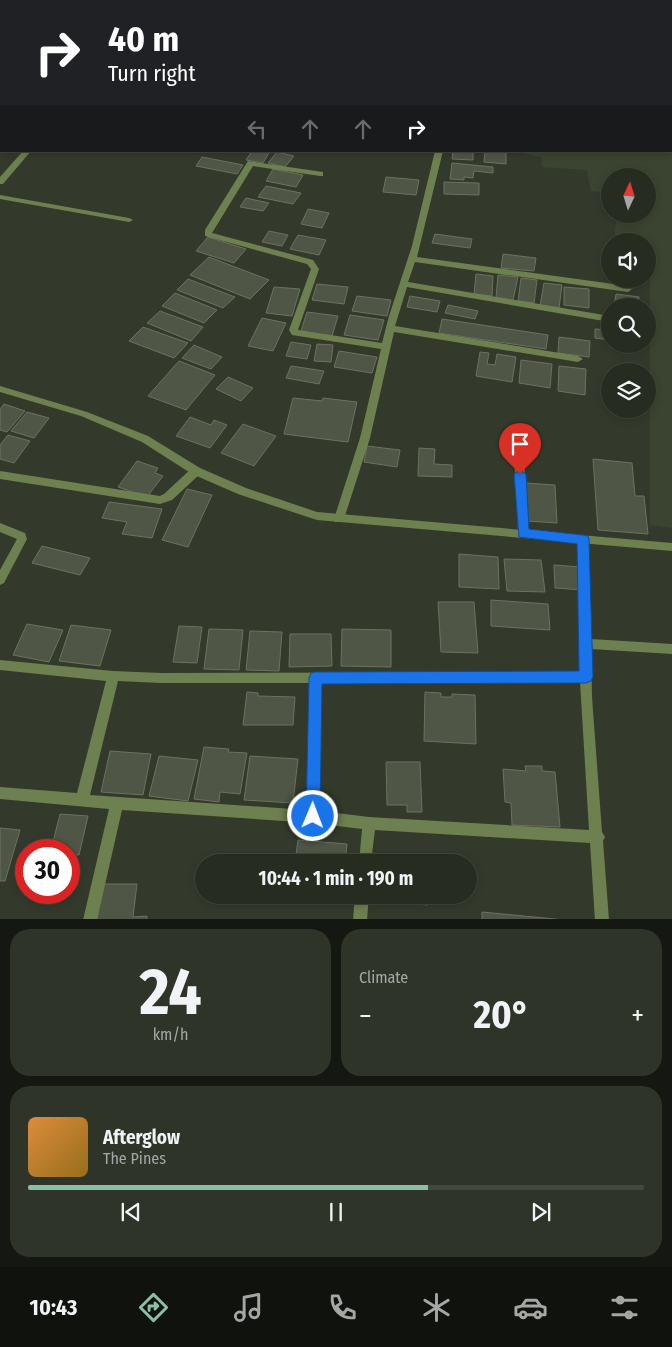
<!DOCTYPE html>
<meta charset="utf-8">
<style>
:root{--surface:#272c20;--page:#2f3429;--text:#f1f3f6;--muted:#a4a7a5;--line:#43483e;--accent:#8abfa5}
body{margin:0;font-family:"Fira Sans Condensed",sans-serif;background:var(--page);color:var(--text);height:100vh;display:flex;flex-direction:column;font-size:19px;white-space:nowrap}
*{box-sizing:border-box;margin:0}
p{font-size:16px;color:var(--muted)}
.icon{flex:none;width:28px;height:28px;fill:none;stroke:currentColor;stroke-width:2;stroke-linecap:round;stroke-linejoin:round}
.map{position:relative;height:919px;overflow:hidden}
.panel{display:flex;flex-direction:column;gap:10px;padding:10px;background:#151812;flex:1}
.panel>*{flex:none}
.guide{position:absolute;left:0px;top:0px;width:672px;height:152px;box-shadow:0 2px 8px #0003,0 0 0 1px var(--line);background:#202124;color:#fff;overflow:hidden}
.needle{width:32px;rotate:4deg}
.buttons{position:absolute;left:601px;top:168px;display:grid;gap:10px}
.buttons a{display:grid;place-items:center;width:55px;height:55px;border-radius:50%;background:var(--surface);box-shadow:0 2px 8px #0003,0 0 0 1px var(--line);font-size:25px}
.speed{position:absolute;left:15px;top:839px;display:flex;gap:10px;font-size:25px;font-weight:700;text-align:center}
.speed>*{display:grid;place-content:center;width:65px;height:65px;border-radius:50%;background:var(--surface);box-shadow:0 2px 8px #0003,0 0 0 1px var(--line);line-height:1}
.speed .limit{border:8px solid #d22;background:#fff;color:#111}
.pin{position:absolute;display:grid;place-items:center;width:42px;height:42px;color:#fff;margin:-51px -21px;border-radius:50% 50% 50% 0;rotate:-45deg;box-shadow:0 0 5px #0007}
.pin .icon{rotate:45deg}
.me{position:absolute;width:55px;margin:-28px;rotate:1deg;stroke-linejoin:round;filter:drop-shadow(0 0 4px #0008)}
.turn{display:flex;align-items:center;gap:18px;height:105px;padding:0 25px;font-size:22px}
.turn .icon{width:65px;height:65px;stroke-width:2.5}
.turn b{display:block;font-size:35px;line-height:42px}
.lanes{display:flex;align-items:center;height:48px;padding:0 25px;background:#0003;justify-content:center;gap:25px;direction:ltr}
.lanes .off{opacity:.35}
.big{font-size:38px;font-weight:700;line-height:1.1}
.panel .tile{flex:1;display:flex;flex-direction:column;justify-content:center;gap:8px;min-width:0;padding:0 18px;border-radius:20px;background:var(--page)}
.panel .dial{align-items:center;gap:0}
.dial b{font-size:65px;line-height:1}
.song{display:flex;align-items:center;gap:15px}
.cover{width:60px;height:60px;border-radius:8px;background:linear-gradient(135deg,hsl(30 70% 55%),hsl(40 70% 35%))}
.played{height:5px;border-radius:2px;background:linear-gradient(90deg,var(--accent) 65%,var(--line) 65%)}
.keys{display:flex;justify-content:space-around;direction:ltr}
.heat{display:flex;justify-content:space-between;align-items:center;font-size:28px;direction:ltr}
.panel .tiles{flex:1;display:grid;gap:10px;grid-template-columns:1fr 1fr}
.tile:last-child{grid-column:span 2}
.trip{position:absolute;left:195px;top:854px;width:282px;height:50px;border-radius:25px;background:var(--surface);box-shadow:0 2px 8px #0003,0 0 0 1px var(--line);font-weight:700;line-height:50px;text-align:center}
.tab-bar{display:flex;height:80px;justify-content:space-around;align-items:center;background:#10120d;color:var(--muted)}
.tab-bar .icon{width:35px;height:35px}
.tab-bar .on{color:var(--accent)}
.tab-bar b{font-size:22px;color:var(--text)}
.map>svg:first-child{display:block}
</style>
<div class="map">
<svg width="672" height="920" viewBox="0 0 672 920">
<rect width="100%" height="100%" fill="#343a2b"/>
<!-- built -->
<polygon fill="#3b4430" points="527,0 672,0 672,528 650,525 650,249 648,249 648,241 614,241 617,214 648,214 648,176 610,176 610,193 591,191 587,170 542,167 541,157 513,151 671,151 671,1"/>
<!-- building -->
<g fill="#4f5646" stroke="#6b7262">
<polygon points="252,151 270,151 263,163 246,160"/>
<polygon points="453,151 473,152 473,160 452,159"/>
<polygon points="485,151 506,151 506,164 484,162"/>
<polygon points="277,152 294,156 285,167 268,163"/>
<polygon points="202,157 243,165 237,174 196,166"/>
<polygon points="452,163 493,167 493,173 474,171 473,178 464,177 464,180 450,179"/>
<polygon points="273,169 303,175 296,187 266,181"/>
<polygon points="386,177 419,180 416,195 383,192"/>
<polygon points="444,182 479,183 479,195 444,194"/>
<polygon points="266,186 301,193 293,204 258,197"/>
<polygon points="246,198 269,203 263,211 240,207"/>
<polygon points="308,209 329,213 322,228 301,224"/>
<polygon points="269,231 288,235 282,246 262,242"/>
<polygon points="435,234 472,239 470,248 432,243"/>
<polygon points="298,235 326,240 319,255 290,249"/>
<polygon points="208,237 246,249 234,263 196,251"/>
<polygon points="503,254 536,258 534,271 501,268"/>
<polygon points="209,257 269,280 250,299 190,275"/>
<polygon points="476,274 493,276 492,296 474,294"/>
<polygon points="498,275 518,277 513,300 496,298"/>
<polygon points="521,278 537,280 534,303 518,301"/>
<polygon points="188,279 235,297 223,308 177,290"/>
<polygon points="544,283 562,285 559,308 540,306"/>
<polygon points="317,284 348,287 344,304 312,300"/>
<polygon points="274,287 300,289 292,316 266,313"/>
<polygon points="564,287 589,289 589,308 564,305"/>
<polygon points="175,293 217,310 204,323 162,306"/>
<polygon points="616,294 639,297 638,306 614,306"/>
<polygon points="357,296 391,300 387,316 352,311"/>
<polygon points="410,296 440,301 437,312 407,307"/>
<polygon points="448,305 478,311 475,319 445,313"/>
<polygon points="160,311 203,327 191,341 147,323"/>
<polygon points="307,312 338,316 332,336 301,331"/>
<polygon points="350,315 384,320 378,340 344,335"/>
<polygon points="262,318 286,323 273,351 248,346"/>
<polygon points="442,319 548,335 546,349 439,333"/>
<polygon points="143,327 188,343 174,358 129,341"/>
<polygon points="595,329 610,330 610,340 595,338"/>
<polygon points="559,337 590,341 589,357 558,353"/>
<polygon points="291,342 311,345 307,359 286,356"/>
<polygon points="317,344 333,345 331,362 314,361"/>
<polygon points="194,345 222,357 211,369 182,358"/>
<polygon points="339,351 377,357 372,373 334,367"/>
<polygon points="480,352 489,353 487,364 495,365 497,354 516,357 512,382 476,376"/>
<polygon points="521,360 552,364 550,388 519,383"/>
<polygon points="179,361 215,375 186,410 148,396"/>
<polygon points="291,366 324,371 319,384 286,378"/>
<polygon points="559,366 586,369 585,395 558,391"/>
<polygon points="228,377 253,388 241,401 216,389"/>
<polygon points="293,398 322,401 323,398 357,402 348,442 284,434"/>
<polygon points="4,404 25,411 7,432 0,430 0,409"/>
<polygon points="27,412 49,418 34,438 11,431"/>
<polygon points="190,417 211,425 214,420 227,425 210,448 176,436"/>
<polygon points="243,424 276,436 254,466 221,453"/>
<polygon points="8,435 30,441 14,463 0,459 0,445"/>
<polygon points="367,446 400,450 397,467 364,462"/>
<polygon points="419,448 435,449 434,464 452,465 452,477 418,476"/>
<polygon points="593,459 632,463 635,496 644,496 648,534 598,530"/>
<polygon points="137,461 158,468 155,473 163,476 147,497 118,487"/>
<polygon points="525,483 555,485 557,523 526,521"/>
<polygon points="187,489 212,495 188,547 162,540"/>
<polygon points="109,502 162,509 152,538 122,534 127,522 102,518"/>
<polygon points="42,546 90,558 80,575 32,563"/>
<polygon points="459,554 498,557 499,589 459,587"/>
<polygon points="504,559 541,560 545,592 507,591"/>
<polygon points="554,565 581,567 583,590 555,588"/>
<polygon points="491,600 548,604 550,630 491,626"/>
<polygon points="438,602 474,602 478,653 441,652"/>
<polygon points="27,624 63,630 49,662 13,655"/>
<polygon points="71,625 111,630 100,666 59,661"/>
<polygon points="179,626 202,627 197,663 173,662"/>
<polygon points="209,629 243,630 239,670 204,669"/>
<polygon points="342,629 391,630 391,667 341,666"/>
<polygon points="250,631 282,632 279,671 246,670"/>
<polygon points="290,634 331,634 332,666 289,667"/>
<polygon points="247,692 258,693 258,696 295,697 293,725 243,725"/>
<polygon points="425,692 441,693 441,697 452,697 452,694 475,695 476,744 424,741"/>
<polygon points="204,747 229,749 228,752 247,753 240,794 220,792 219,802 194,799"/>
<polygon points="110,751 151,754 143,795 101,792"/>
<polygon points="159,756 198,760 188,801 149,796"/>
<polygon points="250,756 298,759 293,803 244,800"/>
<polygon points="386,762 420,762 422,812 407,812 407,805 387,805"/>
<polygon points="525,766 542,766 542,771 555,772 560,827 512,825 511,803 505,802 503,769 526,771"/>
<polygon points="60,814 88,816 79,855 69,855 69,850 51,850"/>
<polygon points="0,828 20,830 5,881 0,881"/>
<polygon points="298,840 347,844 345,862 295,862"/>
<polygon points="383,858 429,861 429,862 383,862"/>
<polygon points="102,884 137,884 133,917 147,916 147,920 97,920"/>
<polygon points="381,895 428,895 428,905 381,901"/>
<polygon points="482,912 565,920 482,920"/>
</g>
<g fill="none" stroke-linecap="round" stroke-linejoin="round">
<!-- service -->
<g fill="#6d804f" fill-rule="evenodd">
<rect x="449" y="0" width="6" height="1"/>
<polygon points="519,450 524,454 528,533 527,536 519,536 518,533 514,454"/>
</g>
<!-- minor -->
<g fill="#6d804f" fill-rule="evenodd">
<rect x="0" y="15" width="1" height="4"/>
<rect x="0" y="61" width="1" height="4"/>
<polygon points="23,151 31,151 3,184 0,184 0,177"/>
<polygon points="435,151 443,151 417,257 628,286 632,289 628,292 415,262 408,282 604,315 608,318 604,321 407,287 395,326 578,356 583,359 578,362 394,332 370,438 344,519 343,522 335,522 334,519 360,438 381,349 292,335 289,330 311,269 307,264 205,236 205,230 248,161 323,172 323,176 320,176 253,166 212,233 313,260 319,269 298,330 382,343 389,316 412,246"/>
<polygon points="0,195 129,218 133,220 129,222 0,199"/>
<polygon points="196,467 200,468 201,471 200,474 172,500 160,504 0,479 0,471 160,496 164,494 192,468"/>
<polygon points="0,523 25,533 27,539 4,583 0,585 0,570 17,539 0,532"/>
<path d="M 583,535 L 587,536 L 588,539 L 591,639 L 672,644 L 672,654 L 591,649 L 592,697 L 602,832 L 605,837 L 603,841 L 609,920 L 595,920 L 590,843 L 375,830 L 371,862 L 359,862 L 362,829 L 313,823 L 122,810 L 97,920 L 83,920 L 109,809 L 0,799 L 0,787 L 77,793 L 106,681 L 0,670 L 0,660 L 113,671 L 161,673 L 580,672 L 578,539 L 579,536 ZM 118,681 L 161,683 L 309,683 L 307,810 L 90,795 ZM 580,682 L 589,830 L 369,817 L 320,811 L 321,683 Z"/>
<polygon points="355,895 369,895 367,920 353,920"/>
</g>
<!-- tertiary -->
<polygon fill="#6d804f" fill-rule="evenodd" points="0,386 87,412 148,436 200,468 246,488 317,512 672,543 672,551 317,520 238,494 192,474 142,442 81,416 0,392"/>
</g>
<!-- route -->
<polygon fill="#1a73e8" stroke="#114b97" points="520,470 526,474 529,529 583,535 588,536 589,539 593,677 591,681 586,683 322,684 320,816 318,822 313,824 308,822 306,816 309,678 311,673 315,672 579,671 577,544 519,537 514,474"/>
</svg>
<div class="buttons">
<a><svg class="needle" viewBox="-14 -14 28 28"><path d="M0-13l5 13h-10z" fill="#e53935"/><path d="M0 13l5-13h-10z" fill="#a4a7a5"/></svg></a>
<a><svg class="icon" aria-label="sound" viewBox="0 0 24 24"><path d="M4 9h4l5-4v14l-5-4H4zM17 9q2 3 0 6"/></svg></a>
<a><svg class="icon" aria-label="search" viewBox="0 0 24 24"><circle cx="10" cy="10" r="6"/><path d="M15 15l6 6"/></svg></a>
<a><svg class="icon" aria-label="layers" viewBox="0 0 24 24"><path d="M12 4l9 5-9 5-9-5zM3 14l9 5 9-5"/></svg></a>
</div>
<div class="speed"><div class="limit">30</div></div>
<div class="pin" style="left:520px;top:474px;background:#d93025"><svg class="icon" aria-label="arrive" viewBox="0 0 24 24"><path d="M6 21V4h12l-3 4 3 4H6"/></svg></div>
<svg class="me" style="left:313px;top:816px" viewBox="-20 -20 40 40"><circle r="17" fill="#1a73e8" stroke="#fff" stroke-width="3"/><path d="M0-11L8 9 0 5-8 9z" fill="#fff"/></svg>
<div class="trip">10:44 · 1 min · 190 m</div>
<div class="guide">
<div class="turn"><svg class="icon" aria-label="right" viewBox="0 0 24 24"><path d="M7 20v-9h11M14 6l5 5-5 5"/></svg><div><b>40 m</b>Turn right</div></div>
<div class="lanes"><svg class="icon off" aria-label="left" viewBox="0 0 24 24"><path d="M17 20v-9H6M10 6l-5 5 5 5"/></svg><svg class="icon off" aria-label="ahead" viewBox="0 0 24 24"><path d="M12 20V5M6 11l6-6 6 6"/></svg><svg class="icon off" aria-label="ahead" viewBox="0 0 24 24"><path d="M12 20V5M6 11l6-6 6 6"/></svg><svg class="icon" aria-label="right" viewBox="0 0 24 24"><path d="M7 20v-9h11M14 6l5 5-5 5"/></svg></div>
</div>
</div>
<section class="panel">
<div class="tiles">
<div class="tile dial"><b>24</b><p>km/h</p></div>
<div class="tile"><p>Climate</p>
<div class="heat"><a>−</a><b class="big">20°</b><a>+</a></div>
</div>
<div class="tile">
<div class="song"><i class="cover"></i><div><b>Afterglow</b><p>The Pines</p></div></div>
<div class="played"></div>
<div class="keys"><svg class="icon" aria-label="previous" viewBox="0 0 24 24"><path d="M18 5L8 12l10 7zM5 5v14"/></svg><svg class="icon" aria-label="pause" viewBox="0 0 24 24"><path d="M8 5v14M16 5v14"/></svg><svg class="icon" aria-label="next" viewBox="0 0 24 24"><path d="M6 5l10 7-10 7zM19 5v14"/></svg></div>
</div>
</div>
</section>
<nav class="tab-bar">
<b>10:43</b>
<svg class="icon on" aria-label="directions" viewBox="0 0 24 24"><path d="M12 3l9 9-9 9-9-9zM9 14v-3h6M13 9l2 2-2 2"/></svg>
<svg class="icon" aria-label="music" viewBox="0 0 24 24"><path d="M9 18V5l10-2v13"/><circle cx="6" cy="18" r="3"/><circle cx="16" cy="16" r="3"/></svg>
<svg class="icon" aria-label="phone" viewBox="0 0 24 24"><path d="M5 4h4l2 5-3 2q2 4 5 5l2-3 5 2v4C11 20 4 13 5 4z"/></svg>
<svg class="icon" aria-label="climate" viewBox="0 0 24 24"><path d="M12 3v18M4 7l16 10M4 17L20 7"/></svg>
<svg class="icon" aria-label="car" viewBox="0 0 24 24"><path d="M5 17H2v-5l4-1 3-4h7l3 4 3 1v5h-3M9 17h6M6 11h13"/><circle cx="7" cy="17" r="2"/><circle cx="17" cy="17" r="2"/></svg>
<svg class="icon" aria-label="filters" viewBox="0 0 24 24"><path d="M4 7h16M4 17h16"/><circle cx="9" cy="7" r="2"/><circle cx="15" cy="17" r="2"/></svg>
</nav>
